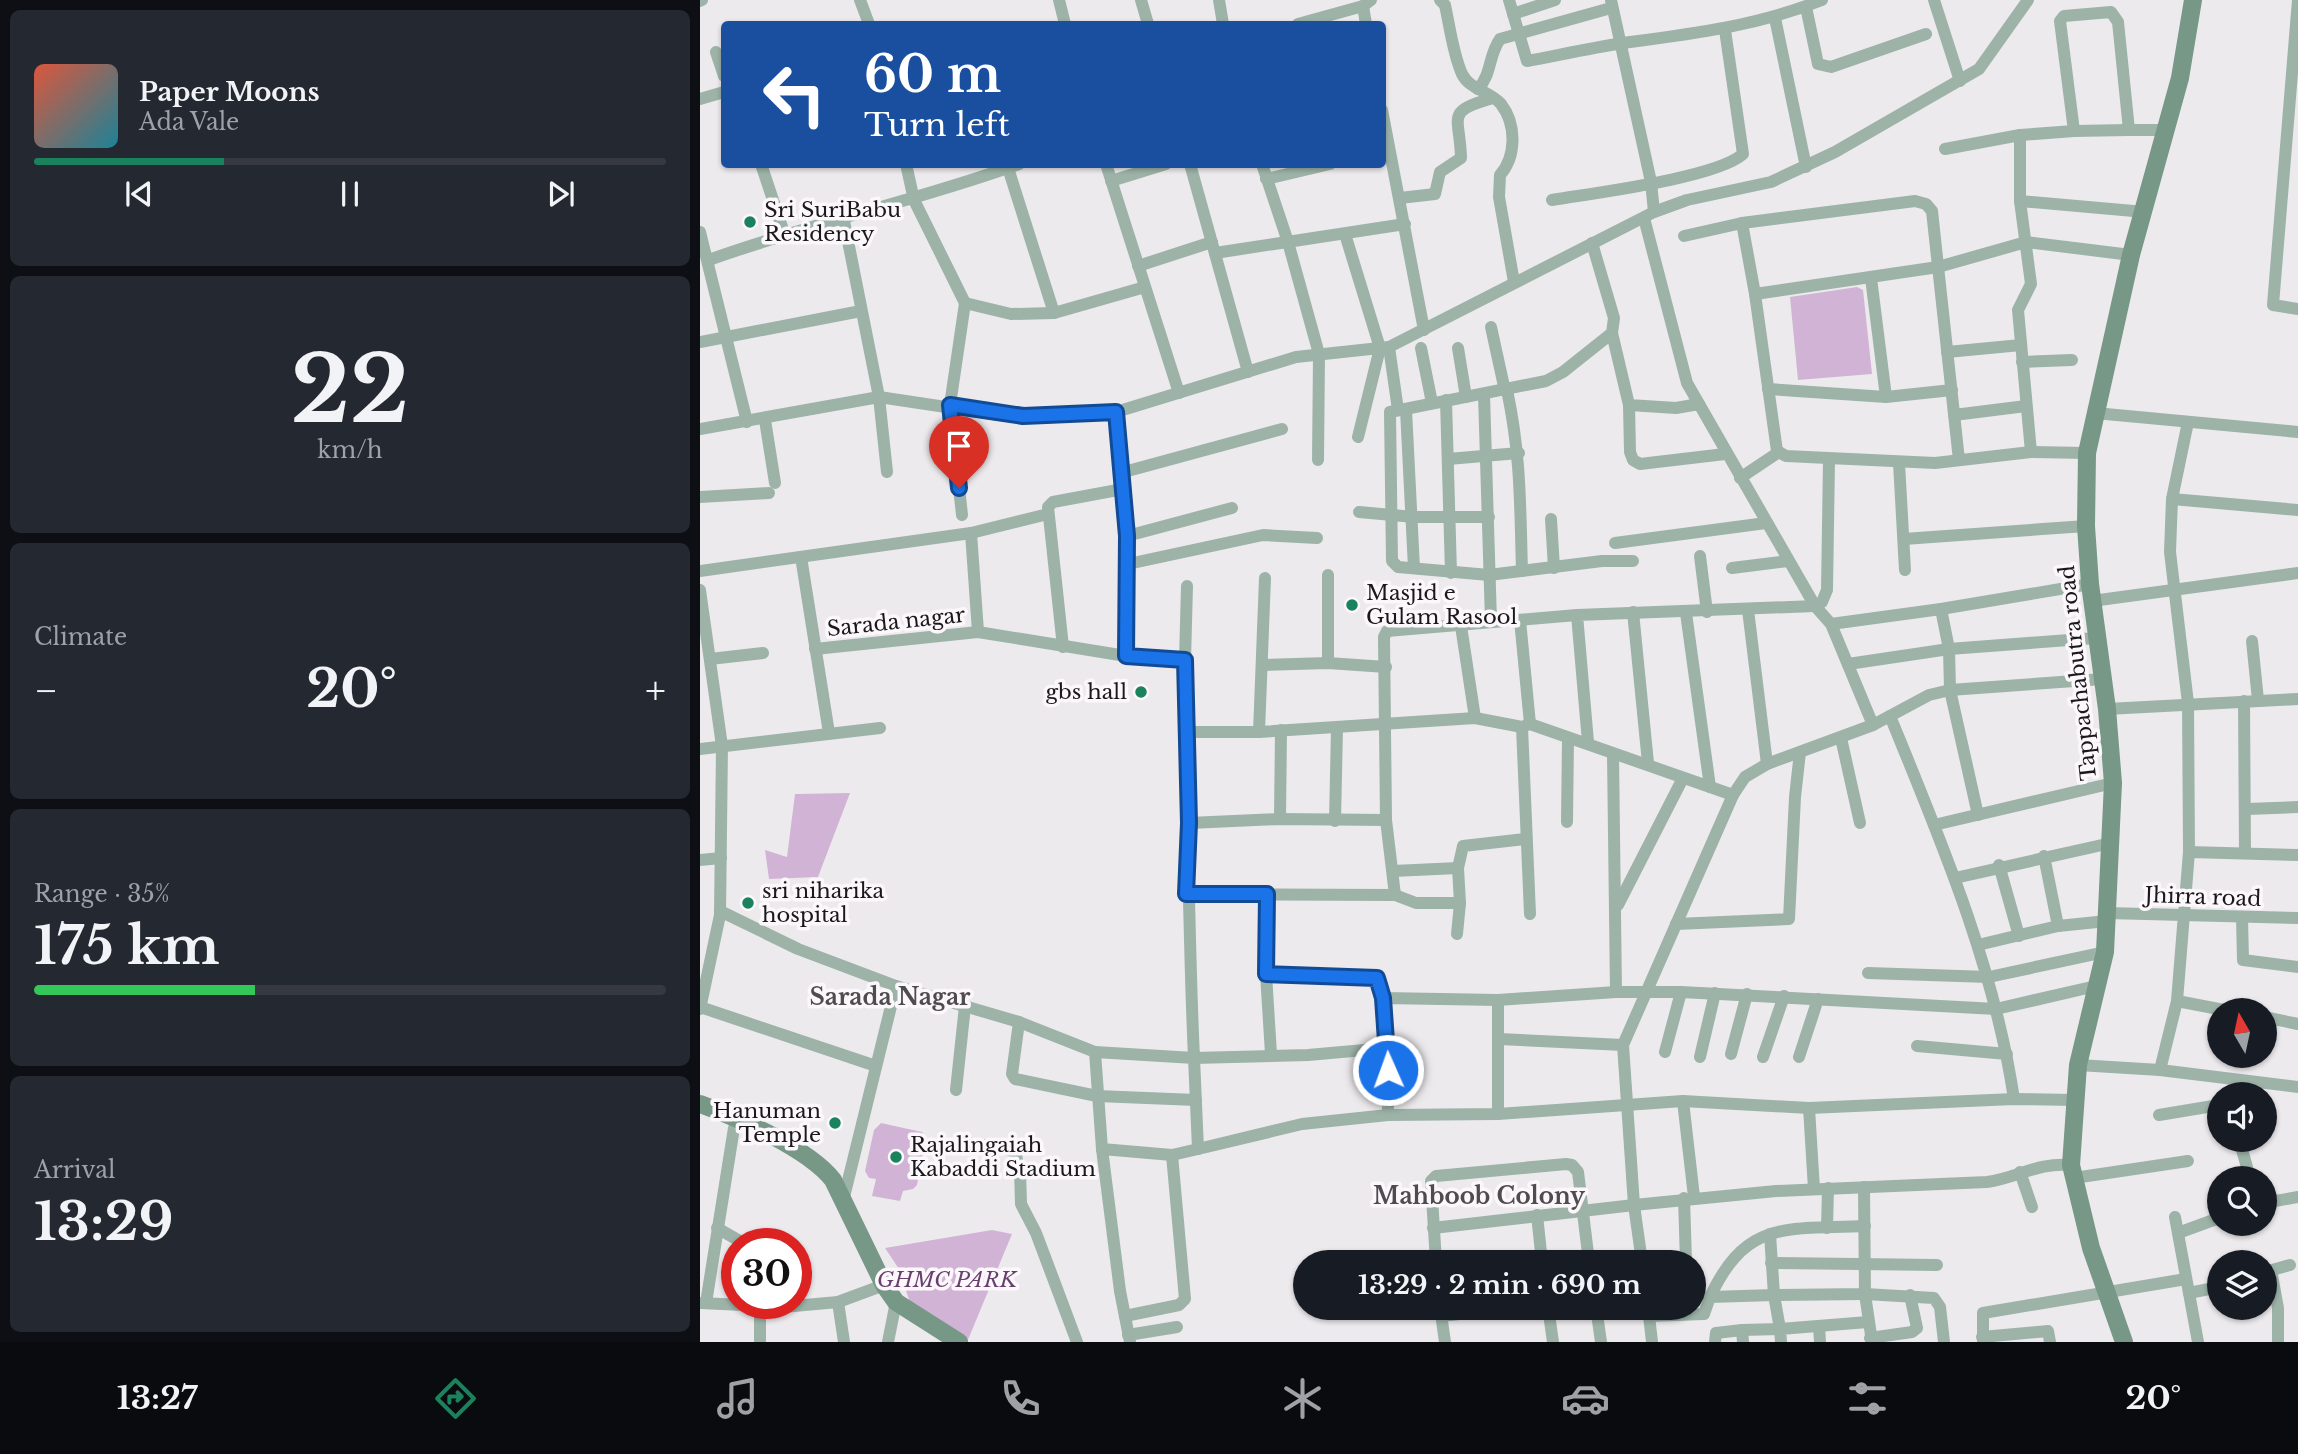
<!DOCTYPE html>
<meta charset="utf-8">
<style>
:root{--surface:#171b24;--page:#242831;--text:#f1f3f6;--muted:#9ea1a6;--line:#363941;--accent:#1a825d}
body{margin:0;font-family:"Libre Baskerville",serif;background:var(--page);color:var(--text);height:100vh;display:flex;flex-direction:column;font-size:26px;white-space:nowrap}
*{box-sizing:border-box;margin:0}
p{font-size:23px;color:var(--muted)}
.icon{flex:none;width:38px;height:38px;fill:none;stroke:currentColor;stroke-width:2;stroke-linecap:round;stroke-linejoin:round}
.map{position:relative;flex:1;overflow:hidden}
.panel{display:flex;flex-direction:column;gap:10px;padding:10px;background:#0d0f14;width:700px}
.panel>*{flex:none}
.hud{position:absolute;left:21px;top:21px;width:665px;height:147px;border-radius:7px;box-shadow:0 2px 5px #0004;background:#1a4fa0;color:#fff;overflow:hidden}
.needle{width:46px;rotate:351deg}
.fabs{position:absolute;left:1507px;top:998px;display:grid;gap:14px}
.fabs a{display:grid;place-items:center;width:70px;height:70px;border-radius:50%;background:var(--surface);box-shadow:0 2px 5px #0004;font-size:35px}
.speed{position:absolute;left:21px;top:1228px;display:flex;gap:14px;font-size:35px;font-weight:700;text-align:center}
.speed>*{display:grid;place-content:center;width:91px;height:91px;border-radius:50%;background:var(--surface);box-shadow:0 2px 5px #0004;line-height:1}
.speed .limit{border:10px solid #d22;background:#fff;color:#111}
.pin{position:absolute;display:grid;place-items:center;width:60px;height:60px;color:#fff;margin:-72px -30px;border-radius:50% 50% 50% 0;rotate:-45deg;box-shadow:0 0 7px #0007}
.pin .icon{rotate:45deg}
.me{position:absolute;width:77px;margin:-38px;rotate:358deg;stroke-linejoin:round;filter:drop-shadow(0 0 5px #0008)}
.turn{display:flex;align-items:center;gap:24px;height:147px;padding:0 28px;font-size:32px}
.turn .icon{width:91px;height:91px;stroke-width:2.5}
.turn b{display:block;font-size:49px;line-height:60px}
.big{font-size:52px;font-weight:700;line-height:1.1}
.panel .widget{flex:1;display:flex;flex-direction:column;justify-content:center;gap:10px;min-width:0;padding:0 24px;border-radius:10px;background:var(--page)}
.panel .dial{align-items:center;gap:0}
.dial b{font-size:91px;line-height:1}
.song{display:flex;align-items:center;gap:21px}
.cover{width:84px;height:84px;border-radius:10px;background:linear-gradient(135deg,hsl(10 70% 55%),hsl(190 70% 35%))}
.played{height:7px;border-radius:4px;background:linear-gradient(90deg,var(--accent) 30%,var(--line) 30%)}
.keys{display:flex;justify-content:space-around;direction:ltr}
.heat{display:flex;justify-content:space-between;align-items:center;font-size:38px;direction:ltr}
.charge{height:10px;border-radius:5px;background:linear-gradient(90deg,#34c759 35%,var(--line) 0)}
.trip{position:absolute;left:593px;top:1250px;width:413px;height:70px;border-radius:35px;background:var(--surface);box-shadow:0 2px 5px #0004;font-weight:700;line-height:70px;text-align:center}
.tabs{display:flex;height:112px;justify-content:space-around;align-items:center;background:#090b0e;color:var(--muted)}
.tabs .icon{width:49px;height:49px}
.tabs .active{color:var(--accent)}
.tabs b{font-size:32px;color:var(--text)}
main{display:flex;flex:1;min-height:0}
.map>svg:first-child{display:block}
</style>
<main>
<section class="panel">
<div class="widget">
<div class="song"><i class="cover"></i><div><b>Paper Moons</b><p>Ada Vale</p></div></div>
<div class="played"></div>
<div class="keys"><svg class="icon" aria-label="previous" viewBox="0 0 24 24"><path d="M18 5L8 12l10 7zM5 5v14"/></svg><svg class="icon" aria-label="pause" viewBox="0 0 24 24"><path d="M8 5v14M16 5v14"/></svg><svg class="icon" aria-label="next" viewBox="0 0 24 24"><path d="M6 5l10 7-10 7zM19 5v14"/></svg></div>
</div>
<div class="widget dial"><b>22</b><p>km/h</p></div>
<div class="widget"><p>Climate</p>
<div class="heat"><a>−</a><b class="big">20°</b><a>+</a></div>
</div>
<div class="widget"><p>Range · 35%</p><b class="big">175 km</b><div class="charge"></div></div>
<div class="widget"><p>Arrival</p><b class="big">13:29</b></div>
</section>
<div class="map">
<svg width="1598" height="1342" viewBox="0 0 1598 1342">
<rect width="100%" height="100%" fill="#edeaee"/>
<!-- park -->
<g fill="#d1b4d5">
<polygon points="1157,287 1163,290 1172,374 1098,380 1090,297"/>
<polygon points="150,793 118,877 69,879 65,850 87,857 95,794"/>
<polygon points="181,1123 222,1132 226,1137 217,1185 213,1189 203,1191 200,1201 172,1196 176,1179 169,1178 165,1171 174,1130"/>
<polygon points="292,1230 312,1234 267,1342 214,1315 199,1269 185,1248"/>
</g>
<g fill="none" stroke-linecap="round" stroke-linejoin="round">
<!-- street -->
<g stroke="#9db3a8" stroke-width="12">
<polyline points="160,0 169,24"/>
<polyline points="359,0 365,24"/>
<polyline points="441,0 448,24"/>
<polyline points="519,0 523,24"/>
<path d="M 740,0 L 745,5 C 750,28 753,54 762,74 C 770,90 790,91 801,104 C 817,125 816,157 800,175 L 799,197 L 814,282"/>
<path d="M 809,0 L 827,61 C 859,55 891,48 923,43 C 992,34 1057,26 1122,0"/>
<polyline points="911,0 951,182 954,212"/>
<polyline points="1234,0 1260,81"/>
<polyline points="1598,0 1573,305 1598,309"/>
<polyline points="0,1 2,0"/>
<polyline points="663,6 666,24"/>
<polyline points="1106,7 1118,64 1131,67 1226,34"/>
<polyline points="813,14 855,0"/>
<polyline points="1075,18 1106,167"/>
<polyline points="598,24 663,6 671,0"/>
<polyline points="16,52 24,76"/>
<path d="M 778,89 C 792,74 788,56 800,39 L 911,8"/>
<polyline points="0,99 24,92"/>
<polyline points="682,110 724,330"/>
<polyline points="1374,131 1429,130"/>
<polyline points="1320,135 1320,201 1331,284 1318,310 1331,452"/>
<polyline points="1245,149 1320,135 1374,131 1360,21 1364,16 1411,12 1418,22 1429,130 1467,130"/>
<polyline points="61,164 84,233"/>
<polyline points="206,164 214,200 265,303 250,405 262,515"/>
<polyline points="406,164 479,393"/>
<polyline points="490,164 548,372"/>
<polyline points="562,164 588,242 619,354 618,460"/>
<polyline points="308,168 354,313"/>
<polyline points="566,179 630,164"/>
<polyline points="411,181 466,164"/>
<path d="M 700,198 L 735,194 L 740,172 L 761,158 C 760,115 744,112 793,98"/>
<path d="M 852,200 C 893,193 1016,178 1043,154 L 1025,30"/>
<polyline points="1320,201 1445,212"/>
<polyline points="143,216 179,397 187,472"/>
<polyline points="944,218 987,383 1115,606 1131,624 1173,725"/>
<polyline points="0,232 47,422"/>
<polyline points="645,234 680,348 658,437"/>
<polyline points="984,236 1042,223"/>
<polyline points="892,243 914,318 912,333 863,372 846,381 690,412 692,561 698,567 789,575 902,561 933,561"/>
<polyline points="515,253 705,224"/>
<path d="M 9,260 C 111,223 217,201 319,164"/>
<polyline points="438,266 512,242"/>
<polyline points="1171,278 1186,397"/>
<polyline points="1055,294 1238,267 1326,242 1431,255"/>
<polyline points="265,303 311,314 354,313 445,287"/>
<polyline points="791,327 805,391"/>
<polyline points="912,333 929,405 976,408 999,404"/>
<polyline points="0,342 161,311"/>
<polyline points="689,347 698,410"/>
<polyline points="721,348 732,403"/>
<polyline points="758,348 766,397"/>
<polyline points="1247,352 1321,345"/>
<polyline points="1322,362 1372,360"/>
<polyline points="1068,389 1186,397 1252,390"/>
<path d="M 807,390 C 821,456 820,505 822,571"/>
<polyline points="784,395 791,621"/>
<polyline points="746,400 751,573"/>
<polyline points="929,405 930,452 933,460 940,464 1025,454"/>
<polyline points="706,410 714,568"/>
<polyline points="416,412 427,536 426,656"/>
<polyline points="1395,413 1598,432"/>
<polyline points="1254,415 1326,406"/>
<polyline points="65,420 75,483"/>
<polyline points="0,429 179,397 299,415 347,417 416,412 596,357 689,347 954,212 987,200 1071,182 1135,152 1279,69 1328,0"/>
<polyline points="748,459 819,453"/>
<polyline points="1259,460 1232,211 1226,204 1215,201 1042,223 1055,294 1077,451 1086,456 1235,463 1331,452 1387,453"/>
<polyline points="1199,463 1205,570"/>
<polyline points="424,472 582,429"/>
<polyline points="1040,478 1079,452"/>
<polyline points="0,497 69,493"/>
<polyline points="1472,499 1598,510"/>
<polyline points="659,512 714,517 789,517"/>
<polyline points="851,519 854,568"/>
<polyline points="271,533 278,632"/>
<polyline points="427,536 532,508"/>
<polyline points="1204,539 1386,526"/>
<polyline points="915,543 1066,523"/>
<polyline points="1000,556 1007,612"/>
<polyline points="101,557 129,733"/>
<polyline points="428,564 563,535 617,538"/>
<polyline points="1032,568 1088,561"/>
<polyline points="0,571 271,533 348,514"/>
<polyline points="628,575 628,663"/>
<polyline points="565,578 559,732 775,718 822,727 830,724 1033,795"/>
<polyline points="0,590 22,746 20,915 0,1009"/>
<polyline points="1392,601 1598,573"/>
<polyline points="1048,610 1067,764"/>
<polyline points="933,612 948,763"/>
<polyline points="986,613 1010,787"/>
<polyline points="820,620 830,724"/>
<polyline points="1131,624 1241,609"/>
<polyline points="761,626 775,718"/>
<polyline points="1552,641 1558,700"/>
<polyline points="363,647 348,507 353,502 423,489"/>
<path d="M 115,649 L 278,632 L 426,656 L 485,660 C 487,793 488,925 494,1058 L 608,1055 L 687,1048 L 683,998 L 798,1000 L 916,992 L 981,992 L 1296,1009 L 1396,986"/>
<polyline points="10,659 63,653"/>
<polyline points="485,660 487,586"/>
<polyline points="1148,664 1249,649 1396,638"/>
<polyline points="563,665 628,663 686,667"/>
<polyline points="1544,701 1545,853"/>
<polyline points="1407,709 1598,699"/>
<path d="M 1190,716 C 1241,841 1294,965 1314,1099"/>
<polyline points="822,727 830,914"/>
<polyline points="486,732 559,732"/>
<polyline points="1141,738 1160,823"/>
<polyline points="888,742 877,615 1115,606 1122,602 1127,590 1129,460"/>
<polyline points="0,749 180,728"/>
<polyline points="913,754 916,992"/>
<polyline points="1547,809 1598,807"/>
<polyline points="1278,815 1250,690 1249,649 1241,609 1390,584"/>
<polyline points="580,819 581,730"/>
<polyline points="686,820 695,895"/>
<polyline points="635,821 637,728"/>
<polyline points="867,822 868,739"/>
<polyline points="489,823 580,819 686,820 684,637 687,631 877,615"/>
<polyline points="1234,825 1413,783"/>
<polyline points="1489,852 1598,855"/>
<polyline points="1344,856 1358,926"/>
<polyline points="0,860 21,858"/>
<polyline points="1299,865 1319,936"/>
<polyline points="693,871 758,868"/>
<polyline points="1255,878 1411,843"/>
<polyline points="486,894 695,895 716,903 760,903 757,934"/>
<polyline points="567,894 566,974 571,1054"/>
<polyline points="760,903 758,868 763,846 825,839"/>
<polyline points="918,905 983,778"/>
<polyline points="20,911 98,949 196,986 319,1022 395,1052"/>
<polyline points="1407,913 1598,918"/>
<polyline points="1542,917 1543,960 1598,967"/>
<polyline points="976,924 1089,919 1095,797 1100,752"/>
<polyline points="1278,945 1358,926 1407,921"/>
<polyline points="1168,973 1289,977 1405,952"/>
<polyline points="566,974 671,976 679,981 683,998"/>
<polyline points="1477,1001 1524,1010"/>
<polyline points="0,1007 176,1066"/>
<polyline points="1564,1017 1598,1024"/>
<polyline points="319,1022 312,1074 315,1079 397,1096 496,1100"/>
<polyline points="799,1039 923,1045"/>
<polyline points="1217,1046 1307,1054"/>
<polyline points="687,1048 688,1115"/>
<polygon points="395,1052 494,1058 498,1149 472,1155 402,1149"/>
<polyline points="965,1052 981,992"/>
<polyline points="1031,1054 1047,994"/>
<polyline points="1000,1057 1015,993"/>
<polyline points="1063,1057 1084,996"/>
<polyline points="1099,1057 1118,999"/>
<polyline points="1378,1065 1460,1070 1598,1087"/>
<polyline points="1460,1070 1477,1001 1489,852 1488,703 1470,552 1472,499 1488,422"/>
<polyline points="256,1090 265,1006"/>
<polyline points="983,1101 994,1197"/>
<polyline points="1109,1108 1114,1189"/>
<polyline points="798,1114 798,1000"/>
<polyline points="1459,1115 1519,1105"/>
<polyline points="1539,1139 1550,1178"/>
<polyline points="265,1143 301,1147 315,1152 320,1171 321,1204 336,1233 377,1342"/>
<polyline points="402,1149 420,1291 430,1342"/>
<polyline points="498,1149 602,1124 688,1115 798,1114 983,1101 1109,1108 1314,1099 1375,1100"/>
<path d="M 1371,1165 C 1337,1162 1318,1178 1287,1182 L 1076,1191 L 934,1205 L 923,1045 L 1033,795 L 1045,777 L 1067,764 L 1173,725 L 1229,695 L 1250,690 L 1403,679"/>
<polyline points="1320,1172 1332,1207"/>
<polyline points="1374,1178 1488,1161"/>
<polyline points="984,1198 986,1262"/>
<polyline points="143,1201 196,986"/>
<polyline points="1564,1203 1598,1197"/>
<polyline points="837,1215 842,1262"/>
<polyline points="1475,1217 1498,1342"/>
<polyline points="17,1228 45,1244"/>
<polyline points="733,1228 934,1205 942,1262"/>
<polyline points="1127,1228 1128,1188"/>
<polyline points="1478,1233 1519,1218"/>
<polyline points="1070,1234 1074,1295 1165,1294 1164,1187"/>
<polyline points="736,1262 731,1181 736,1176 866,1164 872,1165 878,1172 889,1262"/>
<polyline points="1071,1263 1237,1265"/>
<polyline points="1571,1270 1578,1308 1578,1342"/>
<polyline points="1565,1272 1590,1265"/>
<polyline points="1489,1293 1519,1287"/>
<path d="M 1010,1297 C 1047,1218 1088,1230 1165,1226"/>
<polyline points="138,1302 144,1342"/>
<polyline points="0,1303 83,1307 138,1302 184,1285"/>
<polyline points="6,1303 34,1128"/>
<polyline points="60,1305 60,1342"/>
<polyline points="740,1307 745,1342"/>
<polyline points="848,1307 853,1342"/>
<polyline points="896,1307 901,1342"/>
<polyline points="948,1307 952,1342"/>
<polyline points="425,1316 479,1305 485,1299 472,1155"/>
<polyline points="741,1316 826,1307"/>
<polyline points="949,1316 1004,1314 1010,1297 1074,1295 1080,1329 1042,1330"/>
<polyline points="1119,1326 1120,1342"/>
<polyline points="428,1335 477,1327"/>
<polyline points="1282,1337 1348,1331 1350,1342"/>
<polyline points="1170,1338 1212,1332 1217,1328 1210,1295"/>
<polyline points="188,1342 196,1302"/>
<polyline points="1015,1342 1016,1333 1042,1330 1043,1342"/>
<polyline points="1081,1342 1080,1329 1168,1322"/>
<polyline points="1172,1342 1165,1294 1234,1298 1240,1307 1244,1342"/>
<polyline points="1283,1342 1283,1313 1486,1279"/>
</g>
<!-- secondary -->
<g stroke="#779787" stroke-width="18">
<path d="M 0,1104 C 38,1118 108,1148 133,1180 L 184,1285 L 196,1302 L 259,1342"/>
<polyline points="1424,1342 1391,1248 1371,1165 1378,1065 1405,952 1413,783 1407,709 1390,584 1386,526 1387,453 1431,255 1480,78 1493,0"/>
</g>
</g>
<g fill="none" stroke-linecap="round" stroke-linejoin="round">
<defs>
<polyline id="route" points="259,488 250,405 323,416 416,412 427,536 426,656 485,660 489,823 486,894 567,894 566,974 677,978 683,998 688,1070"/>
</defs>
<!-- route casing -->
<use href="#route" stroke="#114b97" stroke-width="18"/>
<!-- route -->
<use href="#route" stroke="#1a73e8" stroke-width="12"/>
</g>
<!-- markers -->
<g fill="#1a825d" stroke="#fbf7fb" stroke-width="2.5">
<circle cx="50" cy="222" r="7"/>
<circle cx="652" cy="605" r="7"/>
<circle cx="441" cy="692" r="7"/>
<circle cx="48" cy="903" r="7"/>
<circle cx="135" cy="1123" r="7"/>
<circle cx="196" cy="1157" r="7"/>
</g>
<g text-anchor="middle" stroke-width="7" stroke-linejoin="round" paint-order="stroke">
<!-- poi labels -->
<g font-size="21" fill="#1a181a" stroke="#fbf7fb" text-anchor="start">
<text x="64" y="217">Sri SuriBabu<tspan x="64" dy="24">Residency</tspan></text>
<text x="666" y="600">Masjid e<tspan x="666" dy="24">Gulam Rasool</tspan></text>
<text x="427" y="699" text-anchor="end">gbs hall</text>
<text x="62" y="898">sri niharika<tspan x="62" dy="24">hospital</tspan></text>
<text x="121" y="1118" text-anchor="end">Hanuman<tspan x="121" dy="24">Temple</tspan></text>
<text x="210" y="1152">Rajalingaiah<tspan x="210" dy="24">Kabaddi Stadium</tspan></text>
</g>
<!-- street labels -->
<g font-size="21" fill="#1a181a" stroke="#fbf7fb">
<text transform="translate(196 622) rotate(-6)" y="7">Sarada nagar</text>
<text transform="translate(1378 673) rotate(-96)" y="7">Tappachabutra road</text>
<text transform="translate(1503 897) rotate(2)" y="7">Jhirra road</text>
</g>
<!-- park labels -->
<g font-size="21" font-style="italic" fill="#683e6f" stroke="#fbf7fb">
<text x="247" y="1287">GHMC PARK</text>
</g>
<!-- neighbourhood labels -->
<g font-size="23" font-weight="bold" fill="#4f4c50" stroke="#fbf7fb">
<text x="190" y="1005">Sarada Nagar</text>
<text x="779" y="1204">Mahboob Colony</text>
</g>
</g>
</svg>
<div class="fabs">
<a><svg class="needle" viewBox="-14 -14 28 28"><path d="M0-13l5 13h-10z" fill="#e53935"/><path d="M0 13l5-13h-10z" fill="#9ea1a6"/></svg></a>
<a><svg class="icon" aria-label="sound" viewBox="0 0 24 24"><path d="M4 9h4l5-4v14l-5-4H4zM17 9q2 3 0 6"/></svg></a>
<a><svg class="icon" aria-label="search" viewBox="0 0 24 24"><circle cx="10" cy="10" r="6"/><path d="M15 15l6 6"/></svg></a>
<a><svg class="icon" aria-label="layers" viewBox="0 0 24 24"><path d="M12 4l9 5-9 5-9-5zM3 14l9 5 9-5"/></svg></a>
</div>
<div class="speed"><div class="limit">30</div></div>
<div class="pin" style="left:259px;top:488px;background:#d93025"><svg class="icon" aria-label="arrive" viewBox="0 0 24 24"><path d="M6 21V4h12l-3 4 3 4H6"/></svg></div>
<svg class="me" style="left:688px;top:1070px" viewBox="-20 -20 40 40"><circle r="17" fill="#1a73e8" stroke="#fff" stroke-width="3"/><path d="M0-11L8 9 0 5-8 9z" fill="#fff"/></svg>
<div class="trip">13:29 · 2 min · 690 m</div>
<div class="hud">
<div class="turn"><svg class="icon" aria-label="left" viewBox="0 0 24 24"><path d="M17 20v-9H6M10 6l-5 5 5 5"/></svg><div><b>60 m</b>Turn left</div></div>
</div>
</div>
</main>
<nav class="tabs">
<b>13:27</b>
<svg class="icon active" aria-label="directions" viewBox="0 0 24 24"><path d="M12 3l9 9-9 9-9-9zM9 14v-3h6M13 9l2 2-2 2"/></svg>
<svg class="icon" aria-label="music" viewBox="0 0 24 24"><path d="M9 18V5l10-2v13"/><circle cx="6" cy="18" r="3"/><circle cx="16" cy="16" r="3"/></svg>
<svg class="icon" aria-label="phone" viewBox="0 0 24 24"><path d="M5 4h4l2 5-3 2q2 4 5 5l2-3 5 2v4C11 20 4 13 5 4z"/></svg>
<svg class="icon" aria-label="climate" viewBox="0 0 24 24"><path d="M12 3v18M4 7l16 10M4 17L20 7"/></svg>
<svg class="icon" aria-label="car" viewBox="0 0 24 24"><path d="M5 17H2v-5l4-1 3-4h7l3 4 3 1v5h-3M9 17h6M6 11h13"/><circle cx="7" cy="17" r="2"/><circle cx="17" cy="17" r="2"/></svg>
<svg class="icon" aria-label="filters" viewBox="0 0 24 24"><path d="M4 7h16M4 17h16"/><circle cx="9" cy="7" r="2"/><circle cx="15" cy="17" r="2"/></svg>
<b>20°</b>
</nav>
